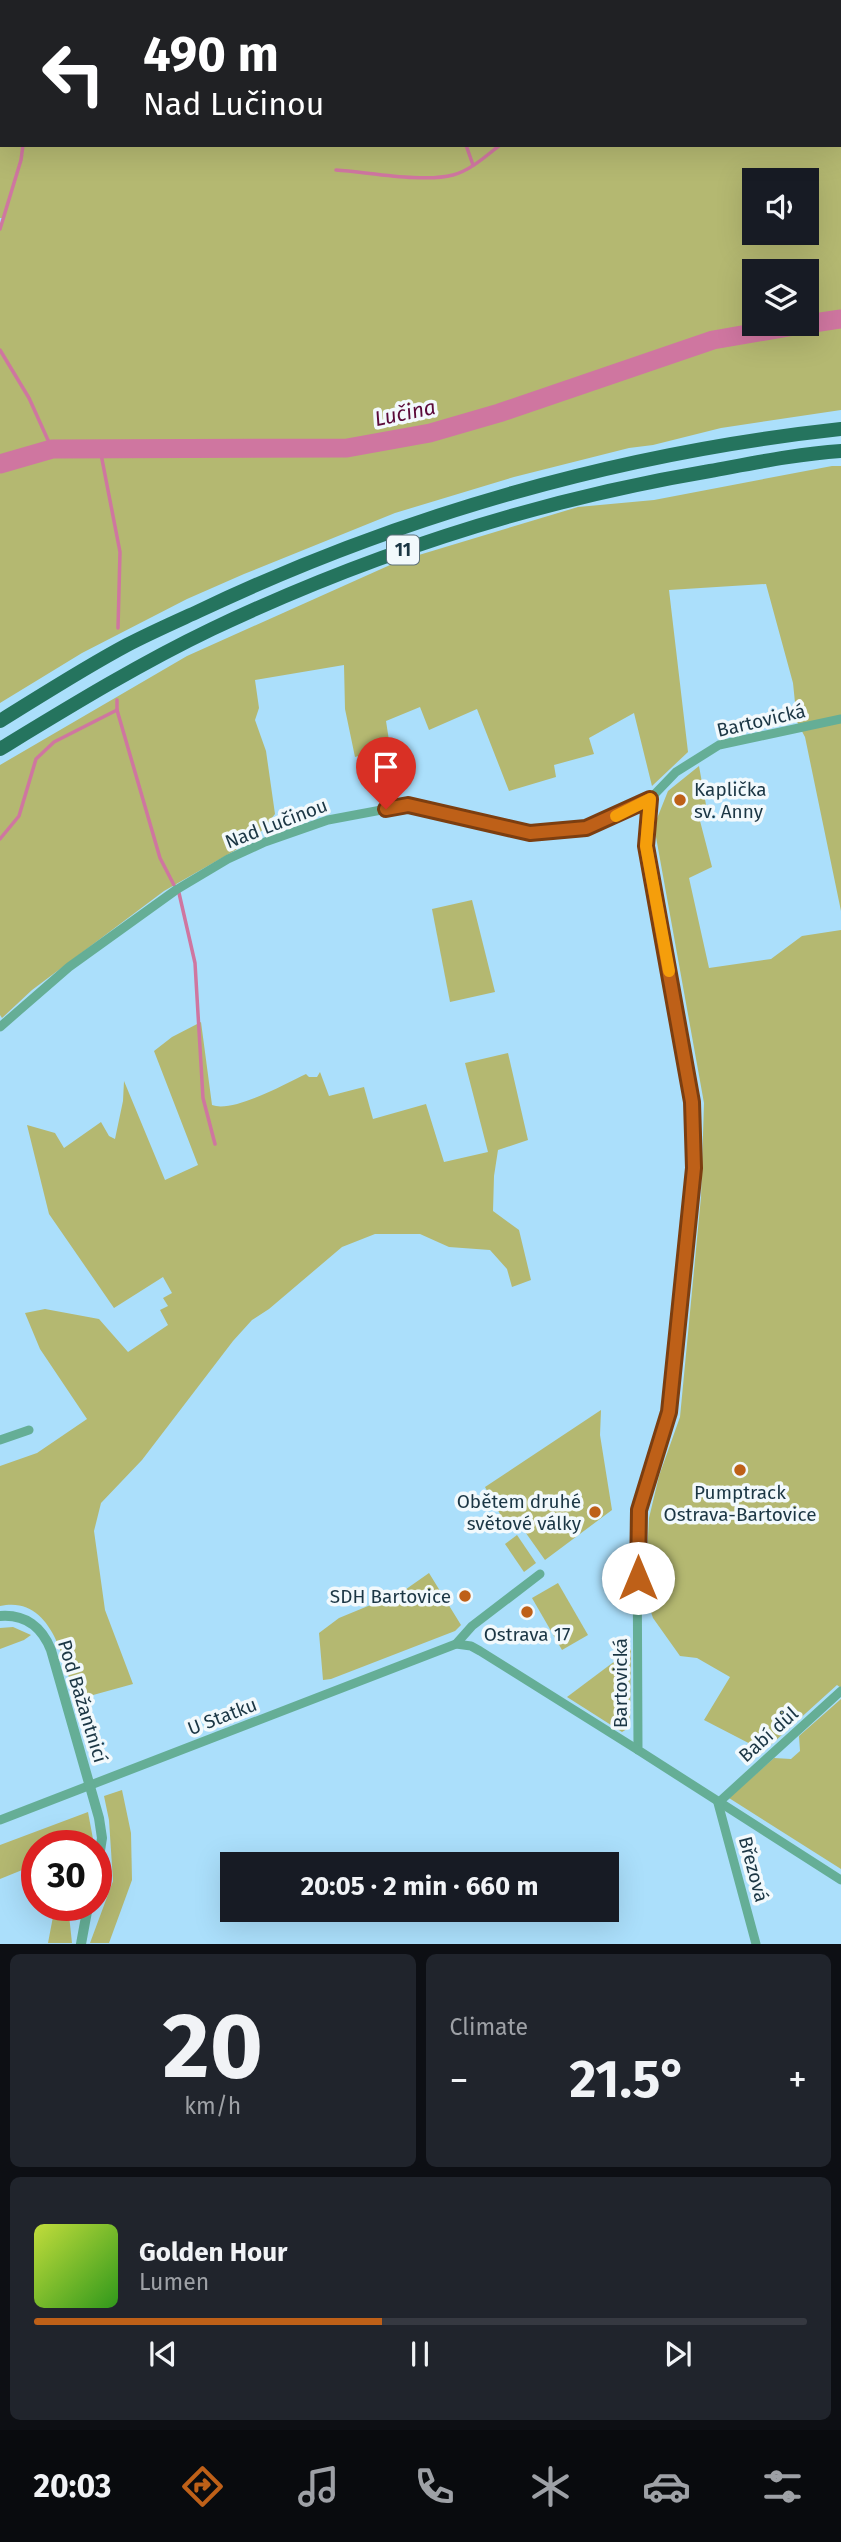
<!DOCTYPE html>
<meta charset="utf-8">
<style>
:root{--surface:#171b24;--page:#20242c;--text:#f1f3f6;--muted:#9ea1a6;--line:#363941;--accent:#be6018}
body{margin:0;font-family:"Fira Sans",sans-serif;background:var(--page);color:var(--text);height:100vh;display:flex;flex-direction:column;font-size:26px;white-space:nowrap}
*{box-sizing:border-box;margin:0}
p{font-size:23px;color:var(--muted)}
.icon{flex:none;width:38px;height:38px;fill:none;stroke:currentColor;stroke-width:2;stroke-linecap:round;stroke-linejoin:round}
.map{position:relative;height:1944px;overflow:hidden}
.drawer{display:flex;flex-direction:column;gap:10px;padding:10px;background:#0d0f14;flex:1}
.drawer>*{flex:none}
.banner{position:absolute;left:0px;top:0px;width:842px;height:147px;box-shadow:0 7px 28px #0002;background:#202124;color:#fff;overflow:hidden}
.fabs{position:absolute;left:742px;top:168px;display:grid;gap:14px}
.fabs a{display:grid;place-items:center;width:77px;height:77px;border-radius:0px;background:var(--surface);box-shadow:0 7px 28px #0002;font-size:35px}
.speed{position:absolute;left:21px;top:1830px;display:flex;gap:14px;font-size:35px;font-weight:700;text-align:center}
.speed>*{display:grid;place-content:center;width:91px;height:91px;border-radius:50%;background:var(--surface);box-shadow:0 7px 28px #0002;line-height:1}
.speed .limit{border:10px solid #d22;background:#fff;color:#111}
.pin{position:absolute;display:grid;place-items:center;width:60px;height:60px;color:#fff;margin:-72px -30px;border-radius:50% 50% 50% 0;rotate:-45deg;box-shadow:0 0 7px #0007}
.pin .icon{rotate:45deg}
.me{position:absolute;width:77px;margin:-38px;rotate:0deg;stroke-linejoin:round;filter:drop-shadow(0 0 5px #0008)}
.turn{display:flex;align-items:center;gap:24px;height:147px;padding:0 28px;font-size:32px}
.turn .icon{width:91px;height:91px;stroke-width:2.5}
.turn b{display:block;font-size:49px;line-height:60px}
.big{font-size:52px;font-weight:700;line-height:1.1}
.drawer .widget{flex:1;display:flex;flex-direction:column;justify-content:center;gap:10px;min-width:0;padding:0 24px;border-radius:10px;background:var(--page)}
.drawer .dial{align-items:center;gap:0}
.dial b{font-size:91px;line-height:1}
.song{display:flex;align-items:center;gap:21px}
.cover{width:84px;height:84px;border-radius:10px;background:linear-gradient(135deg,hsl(70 70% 55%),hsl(110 70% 35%))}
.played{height:7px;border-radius:4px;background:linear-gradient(90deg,var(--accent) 45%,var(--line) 45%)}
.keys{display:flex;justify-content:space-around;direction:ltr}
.heat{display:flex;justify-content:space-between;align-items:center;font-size:38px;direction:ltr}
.drawer .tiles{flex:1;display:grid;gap:10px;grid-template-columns:1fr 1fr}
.widget:last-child{grid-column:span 2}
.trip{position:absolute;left:220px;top:1852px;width:399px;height:70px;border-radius:0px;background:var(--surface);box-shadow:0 7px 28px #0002;font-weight:700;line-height:70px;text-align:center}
.tabs{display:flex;height:112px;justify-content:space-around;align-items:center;background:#090b0e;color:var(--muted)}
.tabs .icon{width:49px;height:49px}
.tabs .on{color:var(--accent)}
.tabs b{font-size:32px;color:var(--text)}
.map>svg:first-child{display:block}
</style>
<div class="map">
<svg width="841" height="1944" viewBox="0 0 841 1944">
<rect width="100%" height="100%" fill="#abdffb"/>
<!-- green -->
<g fill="#b4b871" fill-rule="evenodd">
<path d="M 0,0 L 528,2 L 2,2 L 2,145 L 840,145 L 840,2 L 741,2 L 841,0 L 841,410 L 721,428 L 653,445 L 629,448 L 514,477 L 395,513 L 244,574 L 187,599 L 82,653 L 0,703 L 0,229 L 4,218 L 0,218 ZM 754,180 L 807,180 L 807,233 L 754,233 ZM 754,271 L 807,271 L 807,324 L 754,324 Z"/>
<polygon points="832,466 841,466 841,911 805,737 797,722 793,683 766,584 669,590 688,752 652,786 634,713 589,738 594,754 554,765 556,777 509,791 477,709 429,730 420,707 386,721 390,747 355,757 345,709 344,665 255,680 259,708 255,720 266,751 275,814 255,839 164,891 32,990 2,1018 0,1015 0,765 187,656 399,561 578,507 654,500"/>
<polygon points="699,766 708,816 699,817 712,867 689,878 709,968 771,959 802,936 841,930 841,1688 837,1685 764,1751 704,1720 730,1677 697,1658 680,1656 653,1618 645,1594 649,1518 659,1476 680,1417 701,1197 704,1103 654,826 668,791"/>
<polygon points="472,900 495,992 450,1002 432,909"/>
<path d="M 201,1022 L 212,1105 C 233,1113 285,1084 306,1074 L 309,1077 L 317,1077 L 320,1072 L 329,1096 L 364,1087 L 373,1119 L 426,1104 L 444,1162 L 488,1152 L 465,1063 L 508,1053 L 528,1140 L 498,1150 L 494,1176 L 493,1211 L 519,1230 L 531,1280 L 512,1287 L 507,1269 L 490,1250 L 449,1247 L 420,1234 L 375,1234 L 342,1247 L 269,1309 L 252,1320 L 233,1341 L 142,1460 L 101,1503 L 94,1531 L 105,1610 L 133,1684 L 75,1700 C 65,1664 53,1594 0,1606 L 0,1466 L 37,1453 L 87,1419 L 40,1349 L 25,1313 L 45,1309 L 99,1319 L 128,1352 L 168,1325 L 160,1310 L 168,1306 L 163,1298 L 172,1293 L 163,1277 L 114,1308 L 49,1214 L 27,1125 L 55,1133 L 64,1148 L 101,1122 L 109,1136 L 115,1139 L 123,1101 L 124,1081 L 165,1180 L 198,1165 L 154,1051 L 172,1037 Z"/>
<polygon points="601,1410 600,1435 612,1510 545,1560 516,1519 505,1523 485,1487"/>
<polygon points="517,1535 536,1563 524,1572 505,1544"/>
<polygon points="429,1573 461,1625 455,1631 331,1679 323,1680 319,1633 339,1618 402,1592"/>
<polygon points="558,1583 588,1635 562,1650 532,1598"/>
<polygon points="13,1627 31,1635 24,1640 0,1649 0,1628"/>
<polygon points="631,1649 630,1727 622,1732 567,1697"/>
<polygon points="841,1699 841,1869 729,1798 774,1758 791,1759 800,1751 799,1736"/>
<polygon points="122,1790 131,1833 132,1880 109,1943 90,1943 113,1881 109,1820 104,1796"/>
<polygon points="88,1812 93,1839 91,1846 37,1846 37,1864 0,1879 0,1845"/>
<polygon points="55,1906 72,1906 69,1915 72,1943 48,1943"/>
</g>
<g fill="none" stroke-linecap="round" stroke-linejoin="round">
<!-- stream -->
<g stroke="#cf76a0" stroke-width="3.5">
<polyline points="19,0 20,2"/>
<polyline points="413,0 414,2"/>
<polyline points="692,0 693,2"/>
<polyline points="744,2 749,0"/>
<polyline points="466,145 473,165"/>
<path d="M 336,170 C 368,172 423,183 453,175 C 471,170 486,156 500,145"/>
<polyline points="0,229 21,160 23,145"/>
<polyline points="0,350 29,398 52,449"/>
<polyline points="100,449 120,552 118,628"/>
<polyline points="117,710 160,858 174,885"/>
<polyline points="0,839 19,816 36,759 54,742 117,710 117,700"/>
<polyline points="179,893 195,963 203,1098 215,1144"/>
</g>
<!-- river -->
<g stroke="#cf76a0" stroke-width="19">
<polyline points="807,324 841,319"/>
<polyline points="0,464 52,449 347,448 430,433 499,413 713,340 806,324"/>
</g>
<!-- minor -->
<g stroke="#65ae96" stroke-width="9">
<polyline points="650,799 646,846 692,1102 694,1168 669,1412 637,1521 638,1750 841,1880"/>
<polyline points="0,1027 69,967 176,890 228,859 265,842 328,820 408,805 530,833 586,829 650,799 676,772 719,745 841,719"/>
<polyline points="0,1440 29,1430"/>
<polyline points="456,1644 472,1626 540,1574"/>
<polyline points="0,1820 456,1644 471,1646 480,1651 638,1750"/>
<polyline points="756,1944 718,1803 841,1691"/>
</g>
<!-- tertiary -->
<g stroke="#65ae96" stroke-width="10">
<path d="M 0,1616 C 25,1614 42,1627 51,1650 L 99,1818 L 102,1838 L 96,1876"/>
<polyline points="81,1944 88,1906"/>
</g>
<!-- trunk -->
<g stroke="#25745e" stroke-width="14">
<path d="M 0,721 C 42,695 84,668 127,645 C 150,633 175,622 199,611 C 401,515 619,453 841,429"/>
<path d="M 0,749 C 69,707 139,664 212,629 C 370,554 538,500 710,471 C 754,463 797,454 841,451"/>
</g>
</g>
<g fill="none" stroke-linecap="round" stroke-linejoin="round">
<defs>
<polyline id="route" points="386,809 408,805 530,833 586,828 650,799 646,846 692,1102 694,1168 669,1412 639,1510 638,1578"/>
</defs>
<!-- route casing -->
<use href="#route" stroke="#7c3e10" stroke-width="18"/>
<!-- route -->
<use href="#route" stroke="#be6018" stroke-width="12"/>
<!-- slow -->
<polyline stroke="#f59e0b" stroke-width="12" points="616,816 650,799 646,846 669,971"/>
</g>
<!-- markers -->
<g fill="#be6018" stroke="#f2f9fc" stroke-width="2.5">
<circle cx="680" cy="800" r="7"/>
<circle cx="740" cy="1470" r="7"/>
<circle cx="595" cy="1512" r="7"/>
<circle cx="465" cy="1596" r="7"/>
<circle cx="527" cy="1612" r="7"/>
</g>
<g text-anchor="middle" stroke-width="7" stroke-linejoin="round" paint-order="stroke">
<!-- shield labels -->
<rect fill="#f2f9fc" stroke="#5c707b" stroke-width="2" x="387" y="535.5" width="32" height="29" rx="5"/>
<g font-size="18" font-weight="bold" fill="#1b3644">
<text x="403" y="556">11</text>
</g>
<!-- street labels -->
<g font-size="19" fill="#1b3644" stroke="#f2f9fc">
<text transform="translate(761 720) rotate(-13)" y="7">Bartovická</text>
<text transform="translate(276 823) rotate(-21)" y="7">Nad Lučinou</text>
<text transform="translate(620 1683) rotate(-90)" y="7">Bartovická</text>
<text transform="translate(83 1701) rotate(73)" y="7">Pod Bažantnicí</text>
<text transform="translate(222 1716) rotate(-21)" y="7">U Statku</text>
<text transform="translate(768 1734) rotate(-42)" y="7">Babí důl</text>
<text transform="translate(754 1869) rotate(75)" y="7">Březová</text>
</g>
<!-- poi labels -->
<g font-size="19" fill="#1b3644" stroke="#f2f9fc">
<text x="694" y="796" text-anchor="start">Kaplička<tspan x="694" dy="22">sv. Anny</tspan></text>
<text x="740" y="1499">Pumptrack<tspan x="740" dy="22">Ostrava-Bartovice</tspan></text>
<text x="581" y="1508" text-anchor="end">Obětem druhé<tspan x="581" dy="22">světové války</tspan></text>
<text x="451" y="1603" text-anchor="end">SDH Bartovice</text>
<text x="527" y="1641">Ostrava 17</text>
</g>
<!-- water labels -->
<g font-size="21" font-style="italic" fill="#5b0a39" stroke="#f2f9fc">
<text transform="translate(405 413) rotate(-12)" y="7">Lučina</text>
</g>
</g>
</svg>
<div class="fabs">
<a><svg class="icon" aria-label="sound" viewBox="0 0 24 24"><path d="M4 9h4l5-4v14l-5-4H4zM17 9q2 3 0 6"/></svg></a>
<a><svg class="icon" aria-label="layers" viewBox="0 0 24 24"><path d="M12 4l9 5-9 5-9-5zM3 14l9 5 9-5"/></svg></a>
</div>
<div class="speed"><div class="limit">30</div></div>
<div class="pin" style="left:386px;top:809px;background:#d93025"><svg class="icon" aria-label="arrive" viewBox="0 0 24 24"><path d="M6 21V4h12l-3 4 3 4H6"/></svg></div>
<svg class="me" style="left:638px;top:1578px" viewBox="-20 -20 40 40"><circle r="19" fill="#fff"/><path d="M0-13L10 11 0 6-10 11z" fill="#be6018"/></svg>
<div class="trip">20:05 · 2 min · 660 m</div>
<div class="banner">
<div class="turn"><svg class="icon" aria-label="left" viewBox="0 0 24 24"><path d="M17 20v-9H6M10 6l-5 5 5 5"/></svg><div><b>490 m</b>Nad Lučinou</div></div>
</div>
</div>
<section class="drawer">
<div class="tiles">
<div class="widget dial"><b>20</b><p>km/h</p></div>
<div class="widget"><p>Climate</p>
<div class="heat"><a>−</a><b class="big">21.5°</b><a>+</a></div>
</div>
<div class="widget">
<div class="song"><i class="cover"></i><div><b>Golden Hour</b><p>Lumen</p></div></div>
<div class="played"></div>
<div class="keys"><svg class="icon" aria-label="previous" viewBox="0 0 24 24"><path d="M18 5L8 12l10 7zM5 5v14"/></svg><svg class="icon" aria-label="pause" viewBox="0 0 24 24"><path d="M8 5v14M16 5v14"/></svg><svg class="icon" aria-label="next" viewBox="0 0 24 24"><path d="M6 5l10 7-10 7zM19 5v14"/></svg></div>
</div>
</div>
</section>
<nav class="tabs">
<b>20:03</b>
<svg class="icon on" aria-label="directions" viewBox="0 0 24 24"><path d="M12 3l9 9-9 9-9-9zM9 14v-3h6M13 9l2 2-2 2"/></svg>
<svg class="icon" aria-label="music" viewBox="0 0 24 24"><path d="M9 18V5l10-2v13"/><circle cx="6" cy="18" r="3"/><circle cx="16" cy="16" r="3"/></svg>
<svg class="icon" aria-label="phone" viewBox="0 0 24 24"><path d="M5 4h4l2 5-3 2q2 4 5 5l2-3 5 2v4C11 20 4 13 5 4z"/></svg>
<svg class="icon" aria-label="climate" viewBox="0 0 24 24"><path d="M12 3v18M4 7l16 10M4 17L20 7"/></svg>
<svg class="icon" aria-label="car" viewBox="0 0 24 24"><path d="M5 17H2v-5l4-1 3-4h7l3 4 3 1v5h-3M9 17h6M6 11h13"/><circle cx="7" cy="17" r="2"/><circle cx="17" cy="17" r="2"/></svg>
<svg class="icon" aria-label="filters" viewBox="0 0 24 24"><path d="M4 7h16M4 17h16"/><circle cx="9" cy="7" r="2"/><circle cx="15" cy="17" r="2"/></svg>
</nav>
